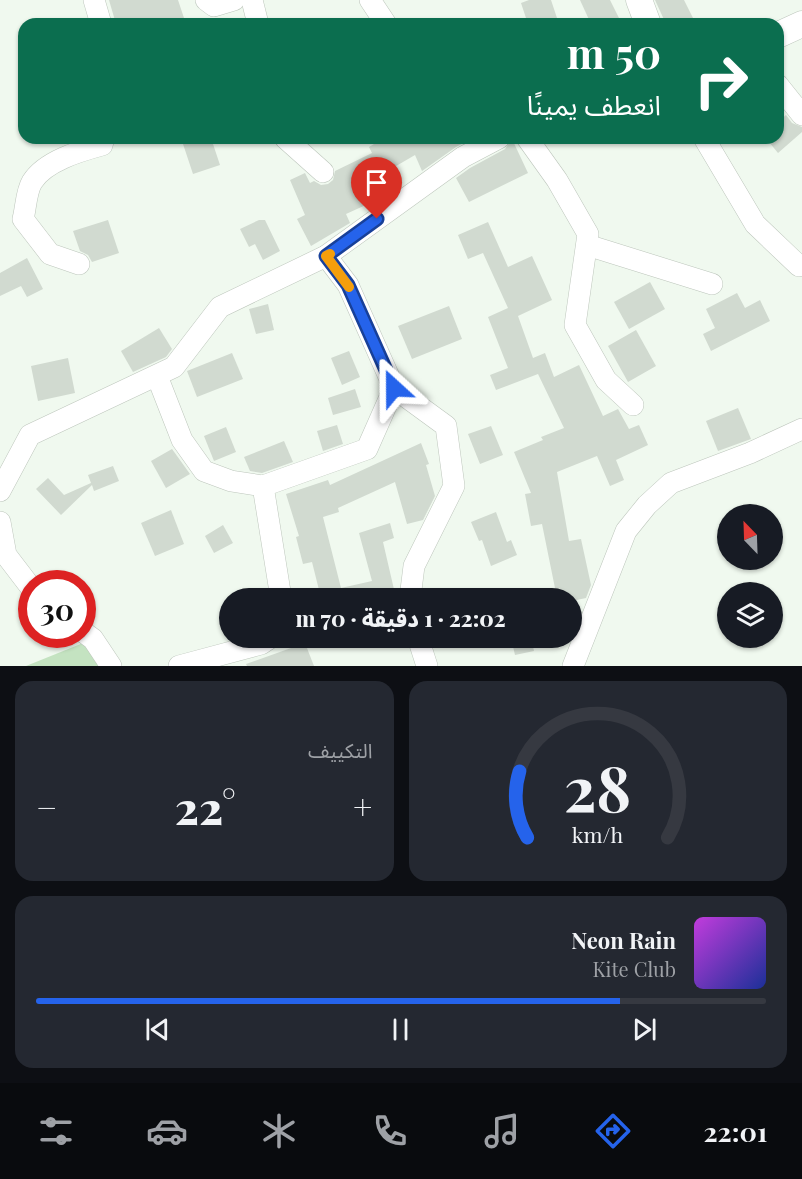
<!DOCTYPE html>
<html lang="ar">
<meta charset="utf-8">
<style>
:root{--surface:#171b24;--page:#242831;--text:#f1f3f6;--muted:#9ea1a6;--line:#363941;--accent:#2563eb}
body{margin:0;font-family:"Playfair Display","Noto Sans Arabic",serif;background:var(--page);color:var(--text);direction:rtl;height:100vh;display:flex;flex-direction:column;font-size:22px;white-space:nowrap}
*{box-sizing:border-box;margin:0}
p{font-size:20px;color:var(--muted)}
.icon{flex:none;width:33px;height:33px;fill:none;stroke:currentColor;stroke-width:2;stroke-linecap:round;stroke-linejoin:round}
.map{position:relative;height:666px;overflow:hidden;direction:ltr}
.details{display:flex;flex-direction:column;gap:15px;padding:15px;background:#0d0f14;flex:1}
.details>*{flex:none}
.hud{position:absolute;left:18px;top:18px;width:766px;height:126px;border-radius:18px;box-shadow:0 2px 4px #0004;direction:rtl;background:#0b6e4f;color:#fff;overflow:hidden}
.needle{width:39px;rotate:337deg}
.controls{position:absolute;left:717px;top:504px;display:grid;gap:12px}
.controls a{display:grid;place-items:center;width:66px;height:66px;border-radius:50%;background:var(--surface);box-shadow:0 2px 4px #0004;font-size:30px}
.speed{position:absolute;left:18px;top:570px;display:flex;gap:12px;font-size:30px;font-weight:700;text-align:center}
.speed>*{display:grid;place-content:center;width:78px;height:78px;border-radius:50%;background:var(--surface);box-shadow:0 2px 4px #0004;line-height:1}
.speed .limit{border:9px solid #d22;background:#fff;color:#111}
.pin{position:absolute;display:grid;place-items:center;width:51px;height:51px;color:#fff;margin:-62px -26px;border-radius:50% 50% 50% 0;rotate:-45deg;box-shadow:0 0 6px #0007}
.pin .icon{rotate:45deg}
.me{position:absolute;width:66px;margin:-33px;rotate:336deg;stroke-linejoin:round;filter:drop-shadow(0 0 4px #0008)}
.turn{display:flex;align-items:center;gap:21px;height:126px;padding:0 24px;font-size:27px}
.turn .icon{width:78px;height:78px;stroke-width:2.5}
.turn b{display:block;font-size:42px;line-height:51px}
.big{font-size:45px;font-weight:800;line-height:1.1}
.details .widget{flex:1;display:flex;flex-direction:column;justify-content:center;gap:9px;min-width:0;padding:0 21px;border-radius:18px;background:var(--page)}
.details .dial{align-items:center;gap:0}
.dial svg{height:156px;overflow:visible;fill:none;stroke:var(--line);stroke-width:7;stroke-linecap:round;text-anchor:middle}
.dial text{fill:var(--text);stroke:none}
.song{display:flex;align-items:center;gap:18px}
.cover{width:72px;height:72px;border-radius:9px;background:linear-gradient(135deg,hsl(290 70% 55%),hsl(230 70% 35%))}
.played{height:6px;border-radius:3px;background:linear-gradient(90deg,var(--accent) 80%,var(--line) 80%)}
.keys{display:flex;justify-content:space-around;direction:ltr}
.heat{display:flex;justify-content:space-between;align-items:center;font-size:33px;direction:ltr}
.details .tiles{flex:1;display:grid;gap:15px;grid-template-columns:1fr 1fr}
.widget:last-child{grid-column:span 2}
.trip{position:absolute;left:219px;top:588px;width:363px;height:60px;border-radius:30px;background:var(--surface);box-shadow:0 2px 4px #0004;font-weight:800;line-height:60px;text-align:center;direction:rtl}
.tabs{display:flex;height:96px;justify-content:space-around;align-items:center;background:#090b0e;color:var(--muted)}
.tabs .icon{width:42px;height:42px}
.tabs .selected{color:var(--accent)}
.tabs b{font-size:27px;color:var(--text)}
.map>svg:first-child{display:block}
</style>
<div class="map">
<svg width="802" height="666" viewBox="0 0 802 666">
<rect width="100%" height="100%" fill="#f0f9ef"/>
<!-- green -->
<polygon fill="#c4e3c1" points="93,639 111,666 26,666"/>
<!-- building -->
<g fill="#d1dad0">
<polygon points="109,0 178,0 186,24 116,24"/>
<polygon points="529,0 551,0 559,24 528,24 521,3"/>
<polygon points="580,0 610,0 622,24 591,24"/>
<polygon points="655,0 684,0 696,24 666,24"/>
<polygon points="786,115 792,123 802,127 802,132 778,153 769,142 773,138 778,138 778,122"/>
<polygon points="181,138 211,138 220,165 193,174"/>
<polygon points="384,138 472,138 456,147 422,171 415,155 360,187 368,204 346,214 350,223 311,246 297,219 305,215 290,180 305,173 310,183 314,181 321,185 328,184 333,180 335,171 372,153 369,147"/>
<polygon points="512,139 528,173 469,202 456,178 470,168 505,149"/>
<polygon points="108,220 119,253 92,262 88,255 80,251 73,231"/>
<polygon points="259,220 265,220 280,251 263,260 255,244 249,247 240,229"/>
<polygon points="488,222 508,267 532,256 552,300 518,316 533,358 545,353 554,377 579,365 603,416 618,409 629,429 639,425 648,445 616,460 624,480 610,486 597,456 557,472 569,541 581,539 591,585 586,598 572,601 572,598 557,598 542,524 531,526 525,494 531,493 514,452 543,440 541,437 564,428 538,374 496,390 490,375 508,368 488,317 508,308 483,253 468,259 458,235"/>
<polygon points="27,258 43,289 27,297 21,286 0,296 0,273"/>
<polygon points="650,282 665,309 629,329 614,302"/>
<polygon points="737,293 745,308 760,300 770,321 711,351 703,334 715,328 706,309"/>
<polygon points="268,304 274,330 256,334 249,309"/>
<polygon points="449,306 462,339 412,359 398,326"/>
<polygon points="159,328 172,349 166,357 133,372 121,351"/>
<polygon points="636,330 656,366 628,382 608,346"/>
<polygon points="349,351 360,377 342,385 331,358"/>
<polygon points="232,353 243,379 197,397 187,371"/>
<polygon points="68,358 75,393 38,401 31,366"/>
<polygon points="355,389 361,407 333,415 328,398"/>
<polygon points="738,408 751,439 718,451 706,421"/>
<polygon points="337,425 343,444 323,451 317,431"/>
<polygon points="491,426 503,455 480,464 468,434"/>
<polygon points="226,427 236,452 214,461 204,436"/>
<polygon points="284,441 293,462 262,473 250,471 244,457"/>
<polygon points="421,443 429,464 426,465 435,496 423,520 407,524 395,482 338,508 339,512 323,517 341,588 372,581 359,533 390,523 394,538 383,542 396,598 321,598 312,562 303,564 296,537 299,536 286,494 328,480 330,485"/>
<polygon points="172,449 190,474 166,488 151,461"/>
<polygon points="113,466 119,481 94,491 92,485 61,515 36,489 48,478 64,495 91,483 88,475"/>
<polygon points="171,510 184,544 155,556 141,523"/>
<polygon points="496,512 507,542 511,540 517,555 491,566 482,540 479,541 471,522"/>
<polygon points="223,525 233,543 214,553 205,536"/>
<polygon points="511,638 531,638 534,651 515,655"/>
<polygon points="305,643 314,666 247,666 246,664"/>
</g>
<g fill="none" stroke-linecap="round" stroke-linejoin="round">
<defs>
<g id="minor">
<polyline points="94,0 101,24"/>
<polyline points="206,0 214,6 234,0"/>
<polyline points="252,0 258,24"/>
<polyline points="370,0 386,24"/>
<polyline points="778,85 802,115"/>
<polyline points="285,138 323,172"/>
<polyline points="527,138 557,180 588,234 575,325 606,380 633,405"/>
<polyline points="704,138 755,224 799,266"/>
<polyline points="587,245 712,284"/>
<polyline points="326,256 348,285 394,388 446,426 454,486 414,566 410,598"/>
<path d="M 79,264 L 50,254 L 23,219 C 26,208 26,192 32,182 C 45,161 80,151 102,145 L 104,138"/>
<polyline points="157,376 182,440 204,471 231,481 263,486 367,449 394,388"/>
<polyline points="263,486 281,598"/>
<polyline points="0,491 30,435 174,367 220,307 326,256 463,157 499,138"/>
<polyline points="0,522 6,555 32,589"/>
<polyline points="82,631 93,639 111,666"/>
<polyline points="418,638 427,666"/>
<polyline points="179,666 261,644 270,638"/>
<polyline points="573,666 626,531 647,505 671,483 750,453 802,429"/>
</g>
<g id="tertiary">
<polyline points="639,0 648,24"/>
<polyline points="778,35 802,24"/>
</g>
</defs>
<!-- minor casing -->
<use href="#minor" stroke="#bdc6bc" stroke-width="22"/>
<!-- tertiary casing -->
<use href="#tertiary" stroke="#bdc6bc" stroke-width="27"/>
<!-- minor -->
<use href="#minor" stroke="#fff" stroke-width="21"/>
<!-- tertiary -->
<use href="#tertiary" stroke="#fff" stroke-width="26"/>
</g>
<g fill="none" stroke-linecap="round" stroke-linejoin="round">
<defs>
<polyline id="route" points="377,219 326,256 348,285 394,388"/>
</defs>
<!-- route casing -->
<use href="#route" stroke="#184099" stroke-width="15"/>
<!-- route -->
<use href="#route" stroke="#2563eb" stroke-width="10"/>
<!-- slow -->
<polyline stroke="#f59e0b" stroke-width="10" points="330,254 326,256 349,287"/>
</g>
</svg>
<div class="controls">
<a><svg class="needle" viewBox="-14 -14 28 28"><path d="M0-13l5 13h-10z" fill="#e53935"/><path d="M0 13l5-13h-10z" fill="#9ea1a6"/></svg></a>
<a><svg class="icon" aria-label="layers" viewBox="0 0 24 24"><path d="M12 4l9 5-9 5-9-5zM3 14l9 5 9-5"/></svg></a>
</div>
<div class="speed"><div class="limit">30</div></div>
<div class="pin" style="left:377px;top:219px;background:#d93025"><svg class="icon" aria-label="arrive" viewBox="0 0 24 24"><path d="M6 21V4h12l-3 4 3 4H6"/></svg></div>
<svg class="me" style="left:394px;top:388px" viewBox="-20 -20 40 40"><path d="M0-17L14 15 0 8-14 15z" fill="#2563eb" stroke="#fff" stroke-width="4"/></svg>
<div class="trip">22:02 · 1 دقيقة · 70 m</div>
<div class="hud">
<div class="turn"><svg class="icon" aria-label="right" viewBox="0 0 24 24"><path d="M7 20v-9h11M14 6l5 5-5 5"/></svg><div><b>50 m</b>انعطف يمينًا</div></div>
</div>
</div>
<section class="details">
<div class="tiles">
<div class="widget dial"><svg viewBox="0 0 100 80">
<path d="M14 69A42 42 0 1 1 86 69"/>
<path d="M14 69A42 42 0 0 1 10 35" stroke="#2563eb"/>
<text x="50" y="56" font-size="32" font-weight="700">28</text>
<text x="50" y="72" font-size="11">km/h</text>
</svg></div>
<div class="widget"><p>التكييف</p>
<div class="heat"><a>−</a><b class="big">22°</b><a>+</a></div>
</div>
<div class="widget">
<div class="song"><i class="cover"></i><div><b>Neon Rain</b><p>Kite Club</p></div></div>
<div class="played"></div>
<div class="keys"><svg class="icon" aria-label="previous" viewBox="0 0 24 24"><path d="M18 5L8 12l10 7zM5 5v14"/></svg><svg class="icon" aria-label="pause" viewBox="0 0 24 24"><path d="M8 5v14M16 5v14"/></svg><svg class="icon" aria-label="next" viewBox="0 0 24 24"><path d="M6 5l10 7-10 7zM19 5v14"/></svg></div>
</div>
</div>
</section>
<nav class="tabs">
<b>22:01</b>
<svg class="icon selected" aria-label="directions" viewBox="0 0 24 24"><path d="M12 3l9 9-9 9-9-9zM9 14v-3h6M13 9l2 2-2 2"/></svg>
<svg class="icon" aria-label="music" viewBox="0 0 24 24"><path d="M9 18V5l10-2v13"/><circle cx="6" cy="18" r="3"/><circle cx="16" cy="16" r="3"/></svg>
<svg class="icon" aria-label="phone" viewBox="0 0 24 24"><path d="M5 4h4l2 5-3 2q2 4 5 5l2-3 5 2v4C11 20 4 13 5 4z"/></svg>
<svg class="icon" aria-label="climate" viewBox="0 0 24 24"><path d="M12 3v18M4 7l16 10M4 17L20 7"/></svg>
<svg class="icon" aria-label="car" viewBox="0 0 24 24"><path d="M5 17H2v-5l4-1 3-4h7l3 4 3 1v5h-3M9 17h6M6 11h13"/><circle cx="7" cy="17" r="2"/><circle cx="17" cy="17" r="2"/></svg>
<svg class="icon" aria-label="filters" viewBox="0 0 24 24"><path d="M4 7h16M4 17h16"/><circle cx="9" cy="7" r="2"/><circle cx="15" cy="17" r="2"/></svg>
</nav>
